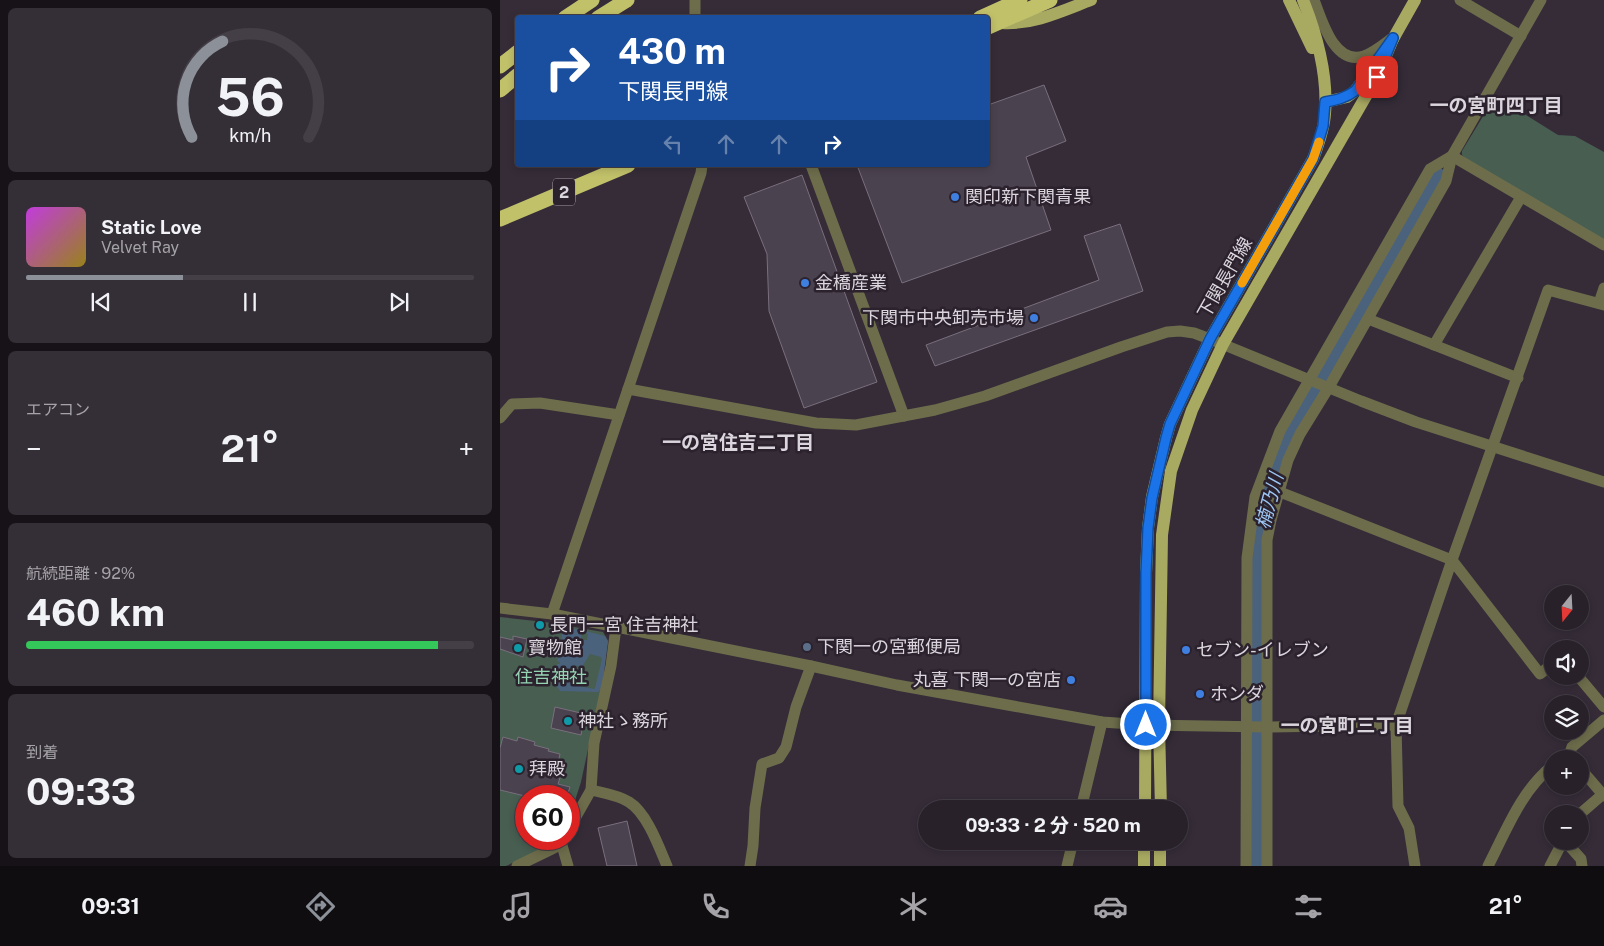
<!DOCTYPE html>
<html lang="ja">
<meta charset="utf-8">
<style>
:root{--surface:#28212a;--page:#342e36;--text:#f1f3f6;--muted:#a5a3a8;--line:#443e47;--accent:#8c9099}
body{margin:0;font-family:"Public Sans","Noto Sans JP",sans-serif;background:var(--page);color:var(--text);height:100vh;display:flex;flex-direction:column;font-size:19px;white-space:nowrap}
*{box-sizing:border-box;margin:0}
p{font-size:16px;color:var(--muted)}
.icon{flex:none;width:28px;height:28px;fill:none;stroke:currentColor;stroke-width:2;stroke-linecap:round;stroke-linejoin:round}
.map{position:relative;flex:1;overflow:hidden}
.details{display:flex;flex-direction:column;gap:8px;padding:8px;background:#161217;width:500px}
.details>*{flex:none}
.hud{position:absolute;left:15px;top:15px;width:475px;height:152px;border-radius:5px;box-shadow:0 2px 8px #0003,0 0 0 1px var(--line);background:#1a4fa0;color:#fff;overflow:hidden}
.needle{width:32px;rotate:198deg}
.controls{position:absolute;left:1044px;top:585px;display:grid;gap:10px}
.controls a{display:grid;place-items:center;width:45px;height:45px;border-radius:50%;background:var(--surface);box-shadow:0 2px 8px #0003,0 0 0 1px var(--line);font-size:25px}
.speed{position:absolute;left:15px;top:785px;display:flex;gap:10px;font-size:25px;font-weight:700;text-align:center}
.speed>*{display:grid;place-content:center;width:65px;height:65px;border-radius:50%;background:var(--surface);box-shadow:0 2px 8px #0003,0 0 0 1px var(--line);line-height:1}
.speed .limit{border:8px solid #d22;background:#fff;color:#111}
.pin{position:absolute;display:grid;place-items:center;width:42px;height:42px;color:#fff;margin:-21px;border-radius:10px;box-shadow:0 2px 8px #0006}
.me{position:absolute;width:55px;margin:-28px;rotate:0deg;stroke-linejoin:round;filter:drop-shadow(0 0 4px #0008)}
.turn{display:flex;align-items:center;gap:18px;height:105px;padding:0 20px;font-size:22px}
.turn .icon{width:65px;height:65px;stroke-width:2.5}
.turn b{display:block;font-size:35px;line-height:42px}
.lanes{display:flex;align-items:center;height:48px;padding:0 20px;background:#0003;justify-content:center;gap:25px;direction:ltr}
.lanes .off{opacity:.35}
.big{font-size:38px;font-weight:700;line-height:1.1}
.details .tile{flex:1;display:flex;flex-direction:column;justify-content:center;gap:8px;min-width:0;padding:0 18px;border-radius:8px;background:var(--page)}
.details .dial{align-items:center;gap:0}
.dial svg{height:130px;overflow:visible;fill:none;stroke:var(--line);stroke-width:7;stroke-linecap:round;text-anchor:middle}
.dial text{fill:var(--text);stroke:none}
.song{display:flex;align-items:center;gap:15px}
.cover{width:60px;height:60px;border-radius:8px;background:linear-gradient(135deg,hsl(290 70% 55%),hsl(50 70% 35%))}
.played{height:5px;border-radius:2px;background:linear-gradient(90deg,var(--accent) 35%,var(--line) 35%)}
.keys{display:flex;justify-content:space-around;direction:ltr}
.heat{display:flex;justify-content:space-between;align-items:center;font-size:28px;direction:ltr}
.charge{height:8px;border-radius:4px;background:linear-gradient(90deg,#34c759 92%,var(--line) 0)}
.trip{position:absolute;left:418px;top:800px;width:270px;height:50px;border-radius:25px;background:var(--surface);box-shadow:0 2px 8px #0003,0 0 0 1px var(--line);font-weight:700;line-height:50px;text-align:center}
.tab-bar{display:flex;height:80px;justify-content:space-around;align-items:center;background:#100d11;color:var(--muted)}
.tab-bar .icon{width:35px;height:35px}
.tab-bar .current{color:var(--accent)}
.tab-bar b{font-size:22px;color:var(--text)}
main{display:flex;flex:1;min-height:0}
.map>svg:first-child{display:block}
</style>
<main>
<section class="details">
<div class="tile dial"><svg viewBox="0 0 100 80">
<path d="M14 69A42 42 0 1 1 86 69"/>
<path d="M14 69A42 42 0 0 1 33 10" stroke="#8c9099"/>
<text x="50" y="56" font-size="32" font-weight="700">56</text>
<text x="50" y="72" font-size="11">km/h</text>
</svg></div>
<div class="tile">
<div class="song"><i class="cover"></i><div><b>Static Love</b><p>Velvet Ray</p></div></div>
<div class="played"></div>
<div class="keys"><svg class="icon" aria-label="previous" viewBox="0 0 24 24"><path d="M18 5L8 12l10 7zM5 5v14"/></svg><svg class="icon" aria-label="pause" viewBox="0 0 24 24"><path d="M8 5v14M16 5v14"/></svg><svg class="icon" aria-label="next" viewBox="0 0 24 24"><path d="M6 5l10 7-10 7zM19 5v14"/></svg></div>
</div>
<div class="tile"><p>エアコン</p>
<div class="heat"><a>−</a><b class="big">21°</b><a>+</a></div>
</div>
<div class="tile"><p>航続距離 · 92%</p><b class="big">460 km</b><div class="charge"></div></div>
<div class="tile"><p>到着</p><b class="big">09:33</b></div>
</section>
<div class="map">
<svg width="1104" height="866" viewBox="0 0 1104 866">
<rect width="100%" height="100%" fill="#352c38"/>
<!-- green -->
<g fill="#475e51">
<polygon points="994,95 1058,135 1075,136 1104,152 1104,240 967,160 962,155 962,151 988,108 989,103"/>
<polygon points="0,617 45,622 103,632 108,641 101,689 81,782 70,816 69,819 69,796 26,796 26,839 56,839 51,845 6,866 0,866"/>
</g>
<!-- water -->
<path fill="#4b627c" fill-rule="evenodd" d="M 76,629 L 83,631 L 83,633 L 81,634 L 81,640 L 87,640 L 88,634 L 85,633 L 85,631 L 105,636 L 108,641 L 102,689 L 98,692 L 60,691 L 57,687 L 53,685 L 57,664 L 60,664 L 60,662 L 57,661 L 63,630 ZM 90,654 L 101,657 L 102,659 L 95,688 L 94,689 L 79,686 L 78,684 L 81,670 L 73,668 L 73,665 L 82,667 Z"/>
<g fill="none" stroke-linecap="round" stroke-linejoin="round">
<!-- river -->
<path stroke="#4b627c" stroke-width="19" d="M 756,866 L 757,550 C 763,510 772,473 789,436 L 937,177"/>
</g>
<!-- building -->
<g fill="#4b424f" stroke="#796f7d">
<polygon points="544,85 566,141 526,157 551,230 402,283 357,165 488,165 488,105"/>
<polygon points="302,175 377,382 304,408 269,311 267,254 244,197"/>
<polygon points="620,224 643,291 435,366 426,345 599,280 584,236"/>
<polygon points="13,636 27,639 23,657 0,649 0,637 13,640"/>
<polygon points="55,707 85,714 81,735 51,728"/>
<polygon points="3,737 17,741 18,737 35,742 34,745 49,749 48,751 60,754 55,777 60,778 58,784 70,787 67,796 52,796 37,791 36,796 25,796 0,790 0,748"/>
<polygon points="127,821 137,866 107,866 98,828"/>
</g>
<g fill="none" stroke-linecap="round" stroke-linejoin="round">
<!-- minor -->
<g stroke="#6d6d4c" stroke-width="11">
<polyline points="195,0 195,18"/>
<path d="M 814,0 C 822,20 834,66 864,56 C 873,53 883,45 891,39"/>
<polyline points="960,0 1021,36"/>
<polyline points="952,156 1104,245"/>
<polyline points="311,165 404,416"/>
<polyline points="1099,303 1104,288"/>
<polyline points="868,319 1018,378"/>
<polyline points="934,345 1021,197"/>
<polyline points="128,389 316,423 356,425 435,410 485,396 621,347 667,332 680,331 694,333 710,339 861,401 916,422 1104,482"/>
<polyline points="0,418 12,404 40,403 119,415"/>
<polyline points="780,492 952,560 1040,674 1052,664"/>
<polyline points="0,608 52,614 311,666 397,685 602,722 646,725 766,727 896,725"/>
<polyline points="52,614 201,173 202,165"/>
<polyline points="1078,676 1104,707"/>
<polyline points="1068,759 1072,747 1104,720"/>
<polyline points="1080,768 1104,796"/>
<path d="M 91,790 C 103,793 118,795 129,802 C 147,813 159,847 167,866"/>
<polyline points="581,809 602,722"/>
<polyline points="1080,814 1102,795"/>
<polyline points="69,829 91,790 94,743 111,666 116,627"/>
<polyline points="1065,841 1081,859 1082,866"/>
<polyline points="61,842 68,866"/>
<polyline points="17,866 54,848 63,839"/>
<polyline points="250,866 253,846 255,808 262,764 279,758 286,747 296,707 311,666"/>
<polyline points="567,866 573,841"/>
<polyline points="746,866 747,558 755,497 780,431 930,169 952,156"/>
<polyline points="767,866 767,540 771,520 788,460 800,434 829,387 946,181 952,156 1041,0"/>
<polyline points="915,866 909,828 898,806 896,725 952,560 1048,290 1104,305"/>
<path d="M 988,866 C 1006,831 1021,791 1052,766"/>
<polyline points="1050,866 1063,841"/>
</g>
<!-- major -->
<g stroke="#a9aa62" stroke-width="12">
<polyline points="789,0 812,48"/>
<path d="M 502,23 C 533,25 562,11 591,0"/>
<polyline points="825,102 847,97 855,91 893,39 915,0"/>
<path d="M 645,809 L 646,573 L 648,528 L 652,497 L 666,438 L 670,424 L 710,339 L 813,159 C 818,145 824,130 825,114 C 828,76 817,35 803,0"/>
<polyline points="661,809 659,725 662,535 671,471 692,410 723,344 877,77 893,39"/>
<polyline points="644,866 644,841"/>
<polyline points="660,866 660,841"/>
</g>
<!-- highway -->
<g stroke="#c1c16a" stroke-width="15">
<polyline points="65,18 92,0"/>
<polyline points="98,18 127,0"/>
<polyline points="480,18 520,0"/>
<polyline points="488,27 550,0"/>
<polyline points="0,66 18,52"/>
<polyline points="0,90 18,75"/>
<polyline points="0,219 128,165"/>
</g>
</g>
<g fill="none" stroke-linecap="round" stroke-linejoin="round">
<defs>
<path id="route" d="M 646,725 L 646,573 L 648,528 L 652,498 L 666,438 L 670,424 L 710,339 L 813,159 L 823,126 L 825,102 C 837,100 845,98 855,91 L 893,38 L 877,77"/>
</defs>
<!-- route casing -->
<use href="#route" stroke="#114b97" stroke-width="12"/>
<!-- route -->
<use href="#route" stroke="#1a73e8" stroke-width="9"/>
<!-- slow -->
<polyline stroke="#f59e0b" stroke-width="9" points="742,283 813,159 819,142"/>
</g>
<!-- markers -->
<g fill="#3f7fe0" stroke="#2b222e" stroke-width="2">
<circle cx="455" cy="197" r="5"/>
<circle cx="305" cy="283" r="5"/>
<circle cx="534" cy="318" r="5"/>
<circle cx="686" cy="650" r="5"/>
<circle cx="571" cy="680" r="5"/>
<circle cx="700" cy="694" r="5"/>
</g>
<g fill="#0f9aa8" stroke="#2b222e" stroke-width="2">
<circle cx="40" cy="625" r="5"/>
<circle cx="18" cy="648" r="5"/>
<circle cx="68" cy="721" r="5"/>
<circle cx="19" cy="769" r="5"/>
</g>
<circle fill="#5c6f8a" stroke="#2b222e" stroke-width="2" cx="307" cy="647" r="5"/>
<g text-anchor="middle" stroke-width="5" stroke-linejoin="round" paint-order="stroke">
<!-- shield labels -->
<rect fill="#2b222e" stroke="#a69fa8" stroke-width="1" x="53" y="178.5" width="22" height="27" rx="4"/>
<g font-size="16" font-weight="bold" fill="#dbd5dd">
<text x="64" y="198">2</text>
</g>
<!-- poi labels -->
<g font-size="18" fill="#dbd5dd" stroke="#2b222e" text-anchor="start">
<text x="465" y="203">関印新下関青果</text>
<text x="315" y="289">金橋産業</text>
<text x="524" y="324" text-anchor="end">下関市中央卸売市場</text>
<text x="50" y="631">長門一宮 住吉神社</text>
<text x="317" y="653">下関一の宮郵便局</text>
<text x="28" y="654">寶物館</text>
<text x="696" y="656">セブン-イレブン</text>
<text x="561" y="686" text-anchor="end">丸喜 下関一の宮店</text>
<text x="710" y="700">ホンダ</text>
<text x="78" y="727">神社ゝ務所</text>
<text x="29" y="775">拜殿</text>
</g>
<!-- street labels -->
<g font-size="18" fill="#dbd5dd" stroke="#2b222e">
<text transform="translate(725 278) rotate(-60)" y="6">下関長門線</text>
</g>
<!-- park labels -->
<g font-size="18" fill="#95d4b3" stroke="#2b222e">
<text x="51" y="683">住吉神社</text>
</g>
<!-- neighbourhood labels -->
<g font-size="19" font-weight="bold" fill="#dbd5dd" stroke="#2b222e">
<text x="996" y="112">一の宮町四丁目</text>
<text x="238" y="449">一の宮住吉二丁目</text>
<text x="847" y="732">一の宮町三丁目</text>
</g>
<!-- water labels -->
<g font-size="19" font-style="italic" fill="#9dc6f5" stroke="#2b222e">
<text transform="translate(769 501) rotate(-75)" y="7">楠乃川</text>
</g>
</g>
</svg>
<div class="controls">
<a><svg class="needle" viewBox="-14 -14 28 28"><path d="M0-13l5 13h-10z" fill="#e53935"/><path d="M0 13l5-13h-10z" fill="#a5a3a8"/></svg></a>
<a><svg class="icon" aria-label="sound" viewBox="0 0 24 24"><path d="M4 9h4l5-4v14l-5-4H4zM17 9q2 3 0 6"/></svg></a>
<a><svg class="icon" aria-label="layers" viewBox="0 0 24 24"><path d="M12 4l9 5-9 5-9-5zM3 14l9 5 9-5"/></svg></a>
<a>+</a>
<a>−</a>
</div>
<div class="speed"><div class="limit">60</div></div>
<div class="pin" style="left:877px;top:77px;background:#d93025"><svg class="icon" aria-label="arrive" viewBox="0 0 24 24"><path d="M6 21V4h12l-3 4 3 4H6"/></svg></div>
<svg class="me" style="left:646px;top:725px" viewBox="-20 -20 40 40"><circle r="17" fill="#1a73e8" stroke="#fff" stroke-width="3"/><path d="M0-11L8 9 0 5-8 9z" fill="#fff"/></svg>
<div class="trip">09:33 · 2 分 · 520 m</div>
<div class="hud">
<div class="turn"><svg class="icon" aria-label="right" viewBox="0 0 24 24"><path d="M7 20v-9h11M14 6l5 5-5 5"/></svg><div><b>430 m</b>下関長門線</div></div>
<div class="lanes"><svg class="icon off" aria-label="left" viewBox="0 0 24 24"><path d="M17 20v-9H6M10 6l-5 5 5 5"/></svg><svg class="icon off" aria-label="ahead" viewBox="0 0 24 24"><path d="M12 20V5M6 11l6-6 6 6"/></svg><svg class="icon off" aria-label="ahead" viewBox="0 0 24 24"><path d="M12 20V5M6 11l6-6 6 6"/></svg><svg class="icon" aria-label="right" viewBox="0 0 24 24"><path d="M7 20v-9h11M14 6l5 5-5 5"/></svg></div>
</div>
</div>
</main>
<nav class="tab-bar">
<b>09:31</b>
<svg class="icon current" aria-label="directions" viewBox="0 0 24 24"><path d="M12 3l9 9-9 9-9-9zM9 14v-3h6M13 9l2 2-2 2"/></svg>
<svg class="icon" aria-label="music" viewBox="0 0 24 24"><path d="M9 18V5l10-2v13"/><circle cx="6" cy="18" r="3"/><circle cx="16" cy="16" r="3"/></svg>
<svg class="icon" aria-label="phone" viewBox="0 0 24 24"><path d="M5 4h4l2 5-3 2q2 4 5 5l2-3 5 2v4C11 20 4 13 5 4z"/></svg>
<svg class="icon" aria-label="climate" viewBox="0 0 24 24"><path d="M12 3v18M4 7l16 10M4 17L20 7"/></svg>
<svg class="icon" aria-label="car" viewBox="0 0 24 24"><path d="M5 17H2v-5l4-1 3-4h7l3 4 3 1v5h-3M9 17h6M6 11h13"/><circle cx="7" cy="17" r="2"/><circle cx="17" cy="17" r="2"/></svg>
<svg class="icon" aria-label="filters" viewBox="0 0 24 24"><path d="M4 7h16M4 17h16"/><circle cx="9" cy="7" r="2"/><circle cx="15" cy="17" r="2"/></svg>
<b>21°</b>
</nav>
